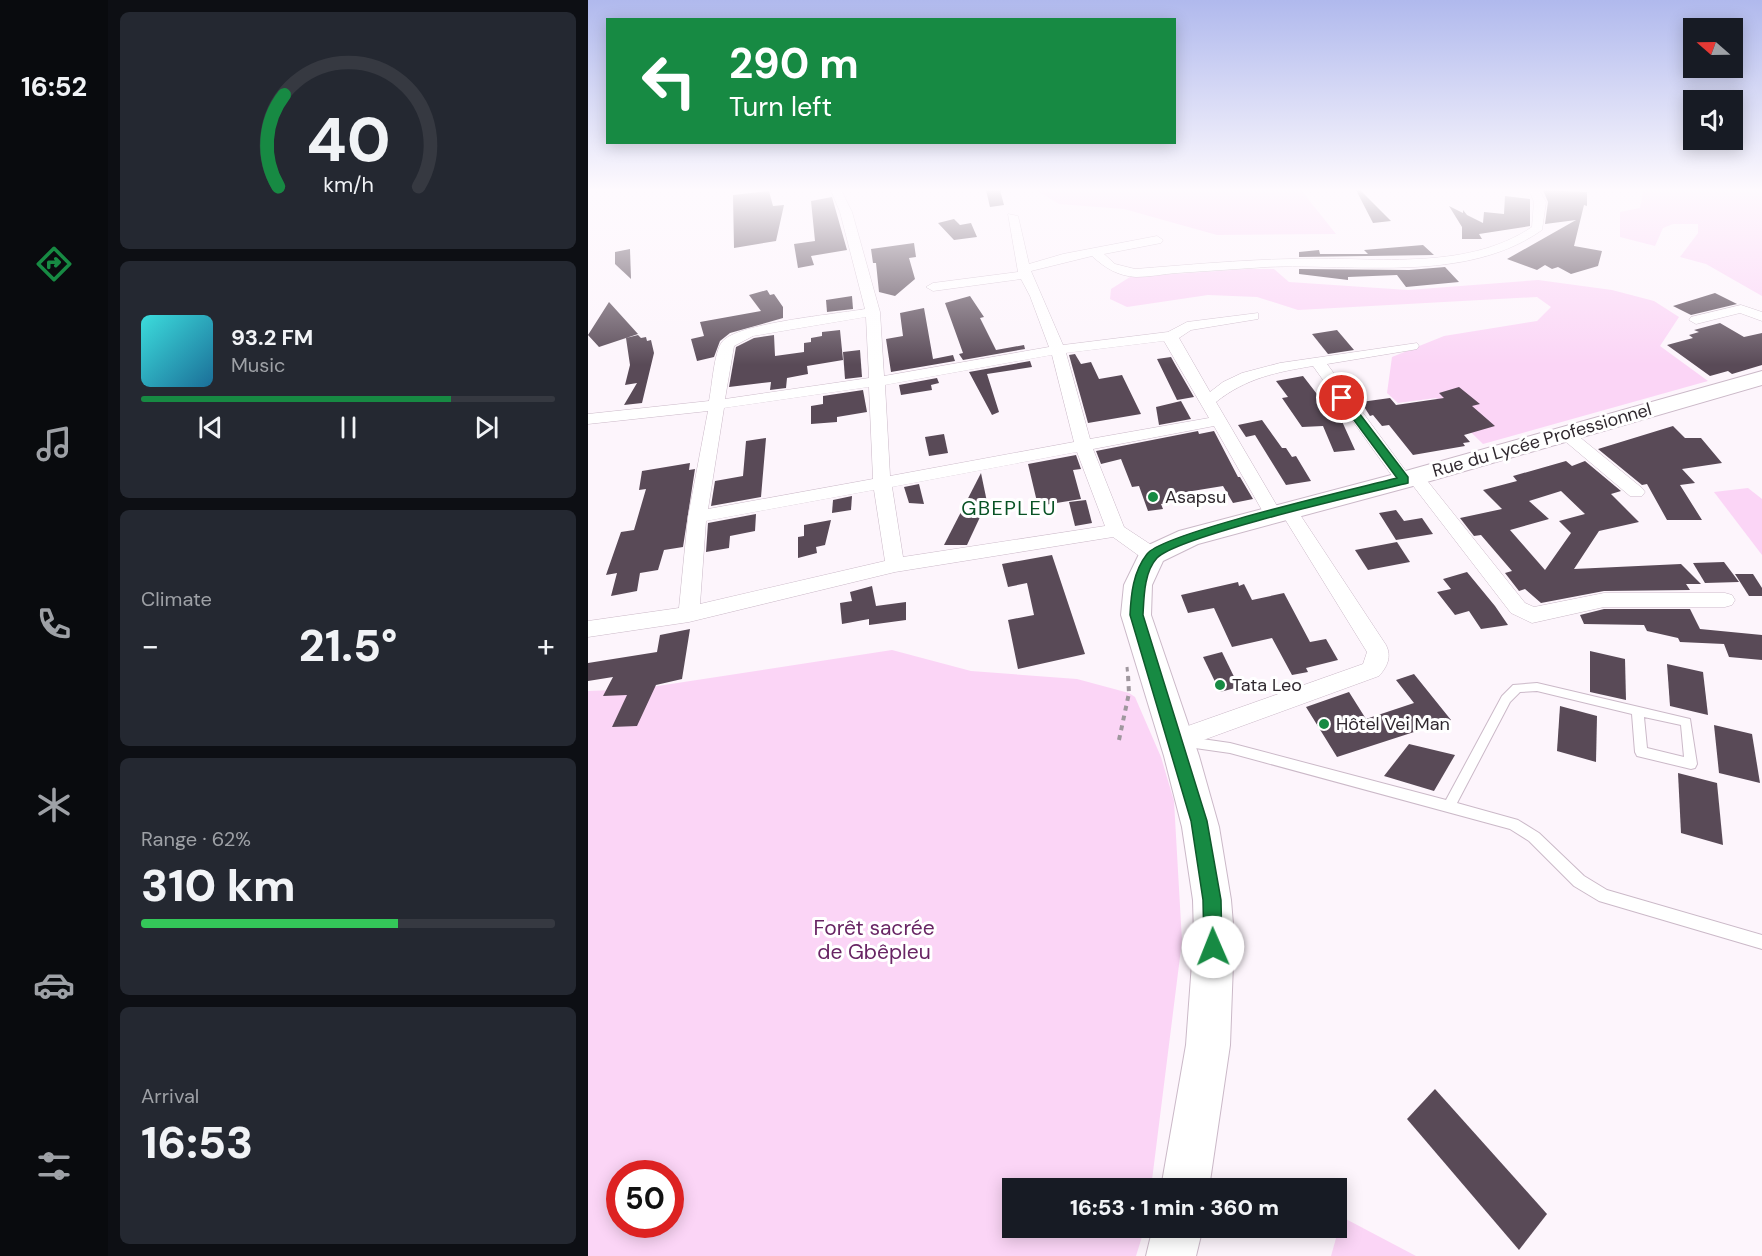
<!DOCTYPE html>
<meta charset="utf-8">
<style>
:root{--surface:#171b24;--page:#242831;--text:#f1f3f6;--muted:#9ea1a6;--line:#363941;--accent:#178a43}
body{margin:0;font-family:"DM Sans",sans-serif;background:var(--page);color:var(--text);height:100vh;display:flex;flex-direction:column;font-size:22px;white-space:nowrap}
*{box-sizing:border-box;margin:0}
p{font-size:20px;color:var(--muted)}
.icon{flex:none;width:33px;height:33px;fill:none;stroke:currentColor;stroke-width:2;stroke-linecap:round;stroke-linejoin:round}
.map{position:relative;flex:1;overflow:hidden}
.side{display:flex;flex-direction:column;gap:12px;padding:12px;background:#0d0f14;width:480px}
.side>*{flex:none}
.banner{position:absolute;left:18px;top:18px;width:570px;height:126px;border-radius:0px;box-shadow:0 3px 15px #0003;background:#178a43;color:#fff;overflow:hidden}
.needle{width:39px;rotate:290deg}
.controls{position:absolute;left:1095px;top:18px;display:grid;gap:12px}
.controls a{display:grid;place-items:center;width:60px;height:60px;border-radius:0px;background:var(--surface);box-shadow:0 3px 15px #0003;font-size:30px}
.speed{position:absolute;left:18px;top:1160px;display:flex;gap:12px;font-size:30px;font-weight:700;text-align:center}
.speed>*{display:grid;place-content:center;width:78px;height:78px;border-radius:50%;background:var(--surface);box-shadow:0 3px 15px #0003;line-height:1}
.speed .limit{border:9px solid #d22;background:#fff;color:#111}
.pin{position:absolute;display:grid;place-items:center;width:51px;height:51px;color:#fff;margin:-26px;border:3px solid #fff;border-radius:50%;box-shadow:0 2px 6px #0007}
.me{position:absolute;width:66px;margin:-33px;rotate:359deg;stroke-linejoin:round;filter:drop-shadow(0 0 4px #0008)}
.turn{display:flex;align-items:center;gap:21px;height:126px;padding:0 24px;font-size:27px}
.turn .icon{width:78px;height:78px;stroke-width:2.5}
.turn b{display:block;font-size:42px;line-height:51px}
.big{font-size:45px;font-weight:800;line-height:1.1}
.side .card{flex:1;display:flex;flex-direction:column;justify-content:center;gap:9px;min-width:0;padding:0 21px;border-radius:9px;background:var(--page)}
.side .dial{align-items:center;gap:0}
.dial svg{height:156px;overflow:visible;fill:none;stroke:var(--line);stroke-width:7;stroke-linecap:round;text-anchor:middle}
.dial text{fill:var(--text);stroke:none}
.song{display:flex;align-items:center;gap:18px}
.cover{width:72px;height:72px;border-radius:9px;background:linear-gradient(135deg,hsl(180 70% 55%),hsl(200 70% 35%))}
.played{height:6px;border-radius:3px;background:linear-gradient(90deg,var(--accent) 75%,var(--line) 75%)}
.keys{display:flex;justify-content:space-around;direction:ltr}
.heat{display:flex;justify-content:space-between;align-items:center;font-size:33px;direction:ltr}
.charge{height:9px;border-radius:4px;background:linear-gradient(90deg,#34c759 62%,var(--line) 0)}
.trip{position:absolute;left:414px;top:1178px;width:345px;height:60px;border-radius:0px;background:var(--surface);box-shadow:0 3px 15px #0003;font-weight:800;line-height:60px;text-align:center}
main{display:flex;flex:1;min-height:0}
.dock{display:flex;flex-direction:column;width:108px;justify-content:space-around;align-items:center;background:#090b0e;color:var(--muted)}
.dock .icon{width:42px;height:42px}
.dock .active{color:var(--accent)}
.dock b{font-size:27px;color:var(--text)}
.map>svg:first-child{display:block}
</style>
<main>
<nav class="dock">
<b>16:52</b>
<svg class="icon active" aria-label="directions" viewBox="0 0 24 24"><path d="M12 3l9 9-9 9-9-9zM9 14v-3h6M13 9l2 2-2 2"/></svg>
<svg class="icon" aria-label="music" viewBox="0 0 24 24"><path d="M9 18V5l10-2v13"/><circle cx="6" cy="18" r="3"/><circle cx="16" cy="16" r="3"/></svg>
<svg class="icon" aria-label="phone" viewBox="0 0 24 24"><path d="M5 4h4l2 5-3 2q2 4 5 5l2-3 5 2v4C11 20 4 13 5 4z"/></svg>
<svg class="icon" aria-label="climate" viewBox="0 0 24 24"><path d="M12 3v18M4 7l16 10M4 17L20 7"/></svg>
<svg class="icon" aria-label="car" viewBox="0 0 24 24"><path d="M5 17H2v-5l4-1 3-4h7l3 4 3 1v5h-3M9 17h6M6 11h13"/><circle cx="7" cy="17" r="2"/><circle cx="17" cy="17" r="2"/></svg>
<svg class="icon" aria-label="filters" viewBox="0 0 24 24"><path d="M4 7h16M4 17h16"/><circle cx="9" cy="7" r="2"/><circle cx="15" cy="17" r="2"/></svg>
</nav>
<section class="side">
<div class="card dial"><svg viewBox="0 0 100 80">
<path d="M14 69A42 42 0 1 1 86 69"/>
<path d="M14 69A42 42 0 0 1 17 22" stroke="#178a43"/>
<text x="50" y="56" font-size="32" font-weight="700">40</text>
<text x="50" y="72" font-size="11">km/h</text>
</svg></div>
<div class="card">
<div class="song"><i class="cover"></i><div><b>93.2 FM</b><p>Music</p></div></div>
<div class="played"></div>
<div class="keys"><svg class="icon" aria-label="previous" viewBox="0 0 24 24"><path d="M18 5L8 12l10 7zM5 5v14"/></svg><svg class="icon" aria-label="pause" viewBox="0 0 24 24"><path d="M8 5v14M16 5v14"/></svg><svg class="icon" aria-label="next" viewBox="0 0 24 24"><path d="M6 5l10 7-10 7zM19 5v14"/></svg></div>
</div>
<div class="card"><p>Climate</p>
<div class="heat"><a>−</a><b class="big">21.5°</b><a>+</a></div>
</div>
<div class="card"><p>Range · 62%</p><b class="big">310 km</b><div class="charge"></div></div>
<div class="card"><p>Arrival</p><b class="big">16:53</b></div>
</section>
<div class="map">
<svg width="1174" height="1256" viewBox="0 0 1174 1256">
<rect width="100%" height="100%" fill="#fdf5fc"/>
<!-- green -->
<g fill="#fbd5f6" fill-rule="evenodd">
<polygon points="448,190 713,190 748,234 629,235 536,209 471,204"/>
<polygon points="1055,190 1174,190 1174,296 1118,264 1092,257 1110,233 1110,224 1085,224 1075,228 1067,246 1032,237 1032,212 1052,208"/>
<polygon points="659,269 686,269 701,282 820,290 950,280 1024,290 1066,301 1091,317 1072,346 1120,381 895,444 848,398 810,403 799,393 804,357 856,336 949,321 963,307 949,297 710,310 669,297 620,295 539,307 522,299 523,289 542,277"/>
<polygon points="1160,488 1174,499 1174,555 1126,492"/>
<path d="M 304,650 L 383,671 L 489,679 L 541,693 L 547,697 L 573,757 L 586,801 L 594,941 L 563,1188 L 424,1188 L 424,1227 L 557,1227 L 548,1256 L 0,1256 L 0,691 L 50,689 ZM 32,1173 L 82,1173 L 82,1224 L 32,1224 Z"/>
<polygon points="754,1217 828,1256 743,1256"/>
</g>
<!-- building -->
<g fill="#594a57" fill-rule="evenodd">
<polygon points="398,190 412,190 416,205 402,207"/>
<polygon points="768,190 772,190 803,221 785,223"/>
<polygon points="955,190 999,192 999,206 996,205 986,246 1014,251 1010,266 983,274 970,267 964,269 957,265 949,270 919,259 988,220 957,224 960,202"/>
<polygon points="181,191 185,206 196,205 188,241 146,248 145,195"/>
<polygon points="917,196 942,199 942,226 891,234 894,239 874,239 874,227 861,206 875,213 875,210 879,215 895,223 896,212 916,214"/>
<polygon points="244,197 259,250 223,256 226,265 210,268 206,244 227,241 223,201"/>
<polygon points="366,219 372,225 383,223 389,237 366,240 350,223"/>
<polygon points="326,243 328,257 321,258 327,279 307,296 291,292 288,263 285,263 283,249"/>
<polygon points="835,245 846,255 711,257 711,252 731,250 732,254 780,254 776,250"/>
<polygon points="42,249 43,279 27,264 27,252"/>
<polygon points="857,267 871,282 818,287 809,275 760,277 760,280 711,274 711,269 821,270"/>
<polygon points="179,290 182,295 186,294 195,307 195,318 142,333 132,341 126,357 109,361 103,339 116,336 112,322 173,311 161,295"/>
<polygon points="1127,293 1149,304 1103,315 1085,306"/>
<polygon points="264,296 265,309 239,312 238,300"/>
<polygon points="382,296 396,317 392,318 408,350 436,345 437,349 375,360 371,354 375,353 357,303"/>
<polygon points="21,302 50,334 38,338 50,335 53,338 58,337 59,341 63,340 66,353 54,403 36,405 49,383 37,385 42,365 38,338 11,347 0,335"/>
<polygon points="336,308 345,359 365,355 367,361 303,372 298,339 315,336 312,313"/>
<polygon points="1132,323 1156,337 1174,333 1174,365 1144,374 1140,371 1122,376 1079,345 1105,338 1101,335 1111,332 1106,330"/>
<polygon points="252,330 255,360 219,366 220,374 199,378 198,388 182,390 183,382 141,387 148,347 166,338 186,335 187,356 216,352 216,343 223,342 223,338 234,336 234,332"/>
<polygon points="749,330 766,350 740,354 724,334"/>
<polygon points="272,350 274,377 257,379 255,352"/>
<polygon points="487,354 493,364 503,362 511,379 534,375 553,414 500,423 481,355"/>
<polygon points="583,357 588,366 606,397 589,400 569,359"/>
<polygon points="442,361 444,367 399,374 411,412 404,415 381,372"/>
<polygon points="715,376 739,407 747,406 767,450 746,452 735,426 714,427 694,398 700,397 688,381"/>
<polygon points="349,378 351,383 343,385 344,390 313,395 311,385"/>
<polygon points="871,387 892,404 884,406 907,426 876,435 882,442 875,443 877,446 825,455 801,425 794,426 785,415 782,416 773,402 802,398 808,405 856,398 851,393"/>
<polygon points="275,390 279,412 249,417 249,422 223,424 223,406 235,404 235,396"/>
<polygon points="593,401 603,419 571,425 568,407"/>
<polygon points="674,420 694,448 698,448 704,457 708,456 723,481 698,485 667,435 658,437 650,425"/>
<polygon points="1085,426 1097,438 1113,438 1134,463 1094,469 1107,483 1092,485 1114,520 1079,520 1059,484 1054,485 1010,449"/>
<polygon points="610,431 611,434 626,431 650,477 652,477 665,499 645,503 635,486 586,494 589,501 573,504 575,509 560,511 551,486 544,487 533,459 513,464 508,451"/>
<polygon points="356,434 360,453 341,456 337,437"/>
<polygon points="178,438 173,497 123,506 127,481 155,476 158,441"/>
<polygon points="488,455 493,469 485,470 493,499 450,506 440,464"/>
<path d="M 978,461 L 984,466 L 997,461 L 1033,491 L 1023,494 L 1051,522 L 1011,531 L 986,569 L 1093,564 L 1113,584 L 1098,584 L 1102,590 L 1016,591 L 953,603 L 937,589 L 931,591 L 917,573 L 924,571 L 893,535 L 886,536 L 872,518 L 914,509 L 895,490 L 929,481 L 925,476 ZM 973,491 L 997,514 L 971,521 L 983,533 L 957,570 L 922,530 L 961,519 L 941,501 Z"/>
<polygon points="102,463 101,470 107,469 95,547 76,550 70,570 52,573 49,591 23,596 29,573 18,575 33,532 46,530 58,489 51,490 54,471"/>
<polygon points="393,473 399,502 379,545 356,545"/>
<polygon points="331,484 336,504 321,503 316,487"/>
<polygon points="264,496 263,510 244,513 245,500"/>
<polygon points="498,500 504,523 487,526 481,502"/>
<polygon points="808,510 816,521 834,518 845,534 808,540 791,513"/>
<polygon points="168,514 167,531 142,536 141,548 118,552 120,523"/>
<polygon points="243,520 237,545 228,547 229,553 210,558 210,537 216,536 216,525"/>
<polygon points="809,542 822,562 780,570 767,550"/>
<polygon points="464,555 497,654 430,669 420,620 446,615 439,583 420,587 414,564"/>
<polygon points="1136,562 1151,582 1117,583 1105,563"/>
<polygon points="879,572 907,606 920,625 893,629 881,611 867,615 849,592 863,589 855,579"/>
<polygon points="1147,574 1165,574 1174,588 1174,596 1161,596"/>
<polygon points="650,582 651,586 656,584 664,600 696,593 722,642 738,639 750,660 718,668 720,672 704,675 684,638 644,647 626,608 600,613 593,595"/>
<polygon points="284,586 288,606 318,602 318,620 281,625 281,619 254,624 252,603 264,601 262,592"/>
<polygon points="1016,609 1102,609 1112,629 1174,635 1174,660 1141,657 1136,644 1092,642 1090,638 1059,631 1056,625 996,624 992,615"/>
<polygon points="102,629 94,679 68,685 49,726 24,727 39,695 15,696 25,677 0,681 0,663 69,652 72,635"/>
<polygon points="1002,651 1037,659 1038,700 1002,692"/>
<polygon points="634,652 651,687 632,692 615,657"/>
<polygon points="1079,664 1115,672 1120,715 1082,706"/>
<polygon points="826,674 863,720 749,757 718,707 761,692 778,719 826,703 808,680"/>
<polygon points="972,706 1009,716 1008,762 969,751"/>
<polygon points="1126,725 1164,734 1172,783 1131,773"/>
<polygon points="821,744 867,755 846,791 796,776"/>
<polygon points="1090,773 1129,783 1135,845 1093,833"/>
<polygon points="847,1089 959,1214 931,1250 819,1119"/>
</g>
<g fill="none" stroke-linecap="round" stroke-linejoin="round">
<defs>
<path id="lane" d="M 949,683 L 1102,719 L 1109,764 L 1107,768 L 1103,769 L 1049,756 L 1047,752 L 1044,714 L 949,691 L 932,692 L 922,702 L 869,803 L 930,820 L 951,833 L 996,876 L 1019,890 L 1174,935 L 1174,949 L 1011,901 L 986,886 L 941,841 L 922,829 L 642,753 L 593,746 L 589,744 L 587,741 L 589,738 L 593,736 L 642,743 L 858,800 L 914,696 L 925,685 ZM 1056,717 L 1093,725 L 1096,757 L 1059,748 Z"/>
<g id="street">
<path d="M 243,190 L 253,190 L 264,212 L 292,312 L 296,376 L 461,347 L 442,296 L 433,279 L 345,291 L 338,287 L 345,283 L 430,272 L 420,214 L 430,216 L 441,264 L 475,254 L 569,236 L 575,240 L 573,243 L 516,254 L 527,264 L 547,269 C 599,265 651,260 703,259 C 781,256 876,273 944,227 L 946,202 L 941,190 L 951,190 L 958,202 L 954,230 C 877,284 768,263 679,267 C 649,269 619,271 589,273 C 575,274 561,277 548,277 C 530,276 517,268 504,256 L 443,271 L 475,345 L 580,332 L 599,322 L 670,313 L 670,319 L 603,330 L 591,338 L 622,392 L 635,382 L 654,373 L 692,363 L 829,343 L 831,346 L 829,349 L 824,350 L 739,364 L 820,474 L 833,473 L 937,603 L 946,607 L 1016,593 L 1137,593 L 1144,595 L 1147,600 L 1144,605 L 1137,607 L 1016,607 L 944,623 L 923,613 L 823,483 L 810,484 L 725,366 C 689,372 658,378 628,402 L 692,511 L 701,505 L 707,507 L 798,645 C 804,657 799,667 791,676 L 588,750 L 580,747 L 576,740 L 580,733 L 775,664 L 779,652 L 692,511 L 694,515 L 691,519 L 679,519 L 626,426 L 505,449 L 536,527 L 571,550 L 574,555 L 571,560 L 557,560 L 525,537 L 307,572 L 101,622 L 0,637 L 0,621 L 91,608 L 100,517 L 120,411 L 0,424 L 0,414 L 121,401 C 124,387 126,352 134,342 C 148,323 250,314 277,309 L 252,212 ZM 278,317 L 281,378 L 137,399 L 146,346 L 165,336 ZM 576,341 L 621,418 L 502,439 L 478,353 ZM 464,355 L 486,442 L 302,476 L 297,385 ZM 281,387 L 285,479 L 120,509 L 136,408 ZM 489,452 L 517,526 L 315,557 L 304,487 ZM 286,490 L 297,561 L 112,604 L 118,521 Z"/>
<polygon points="1153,305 1174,312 1174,321 1152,313 1108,324 1101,320 1103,317"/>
<polygon points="977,428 983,430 1054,488 1057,492 1054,496 1042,496 971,436 969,433"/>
</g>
<g id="secondary">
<polygon points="1174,371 1174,385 825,486 610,544 575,561 564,585 563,615 611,756 631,827 643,900 646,936 642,1045 621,1188 573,1188 598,1045 606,936 605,900 594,827 576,756 533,615 536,585 554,548 591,531 807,474"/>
<polygon points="565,1227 615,1227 608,1256 558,1256"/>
</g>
</defs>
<!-- lane casing -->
<use href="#lane" stroke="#cbb9c8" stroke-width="2"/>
<!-- street casing -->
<use href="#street" stroke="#cbb9c8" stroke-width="1"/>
<!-- secondary casing -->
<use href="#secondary" stroke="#cbb9c8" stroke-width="2"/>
<!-- path-far1 -->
<polyline stroke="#9f979e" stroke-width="3" stroke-dasharray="4.5 4.5" stroke-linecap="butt" points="539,667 540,677"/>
<!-- path -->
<polyline stroke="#9f979e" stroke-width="4" stroke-dasharray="5 5" stroke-linecap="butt" points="531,740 541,693 540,675"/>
<!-- lane -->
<use href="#lane" fill="#fff" fill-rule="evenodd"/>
<!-- street -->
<use href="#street" fill="#fff" fill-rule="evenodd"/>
<!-- secondary -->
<use href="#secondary" fill="#fff" fill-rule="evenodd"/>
</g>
<!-- sky -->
<linearGradient id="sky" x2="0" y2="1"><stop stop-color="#b0b9ed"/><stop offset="0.52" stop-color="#fefafe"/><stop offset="1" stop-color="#fefafe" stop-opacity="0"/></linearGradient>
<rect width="1174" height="365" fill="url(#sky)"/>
<!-- route -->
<path fill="#178a43" stroke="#0f5a2c" stroke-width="1.5" d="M 751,396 L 758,396 L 820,477 L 820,483 C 779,493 590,536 569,558 C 556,572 556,597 555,615 L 619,821 L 633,900 L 634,947 L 632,954 L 625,957 L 619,954 L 616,947 L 615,900 L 603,821 L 542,615 C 543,594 545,572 559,554 C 574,533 771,488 809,478 L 751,400 Z"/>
<!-- markers -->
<g fill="#178a43" stroke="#fff" stroke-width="2">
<circle cx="565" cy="497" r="6"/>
<circle cx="632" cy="685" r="6"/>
<circle cx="736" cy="724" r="6"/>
</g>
<g text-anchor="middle" stroke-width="6" stroke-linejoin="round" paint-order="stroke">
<!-- street labels -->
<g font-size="18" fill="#30292f" stroke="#fff">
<text transform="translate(954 440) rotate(-16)" y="6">Rue du Lycée Professionnel</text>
</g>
<!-- poi labels -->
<g font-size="18" fill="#30292f" stroke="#fff" text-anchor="start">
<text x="577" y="503">Asapsu</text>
<text x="644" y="691">Tata Leo</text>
<text x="748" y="730">Hôtel Vei Man</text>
</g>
<!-- neighbourhood labels -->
<g font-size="20" letter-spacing="1.5" fill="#085225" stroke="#fff">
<text x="421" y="515">GBEPLEU</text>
</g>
<!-- near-park labels -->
<g font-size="21" fill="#682564" stroke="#fff">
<text x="286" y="935">Forêt sacrée<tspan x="286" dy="24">de Gbêpleu</tspan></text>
</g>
</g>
</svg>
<div class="controls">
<a><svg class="needle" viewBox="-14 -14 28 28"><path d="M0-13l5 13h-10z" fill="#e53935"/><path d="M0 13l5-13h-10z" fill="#9ea1a6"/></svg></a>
<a><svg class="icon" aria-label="sound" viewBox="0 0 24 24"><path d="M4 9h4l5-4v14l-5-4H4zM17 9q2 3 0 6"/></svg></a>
</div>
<div class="speed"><div class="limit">50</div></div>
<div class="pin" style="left:754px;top:398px;background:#d93025"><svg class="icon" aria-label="arrive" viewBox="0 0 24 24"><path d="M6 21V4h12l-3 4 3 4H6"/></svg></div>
<svg class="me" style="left:625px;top:947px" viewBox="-20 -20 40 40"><circle r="19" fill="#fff"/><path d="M0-13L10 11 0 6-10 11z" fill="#178a43"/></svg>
<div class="trip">16:53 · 1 min · 360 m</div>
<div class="banner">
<div class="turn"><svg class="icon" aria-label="left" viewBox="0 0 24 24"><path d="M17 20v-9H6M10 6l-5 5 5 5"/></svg><div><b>290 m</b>Turn left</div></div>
</div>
</div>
</main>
